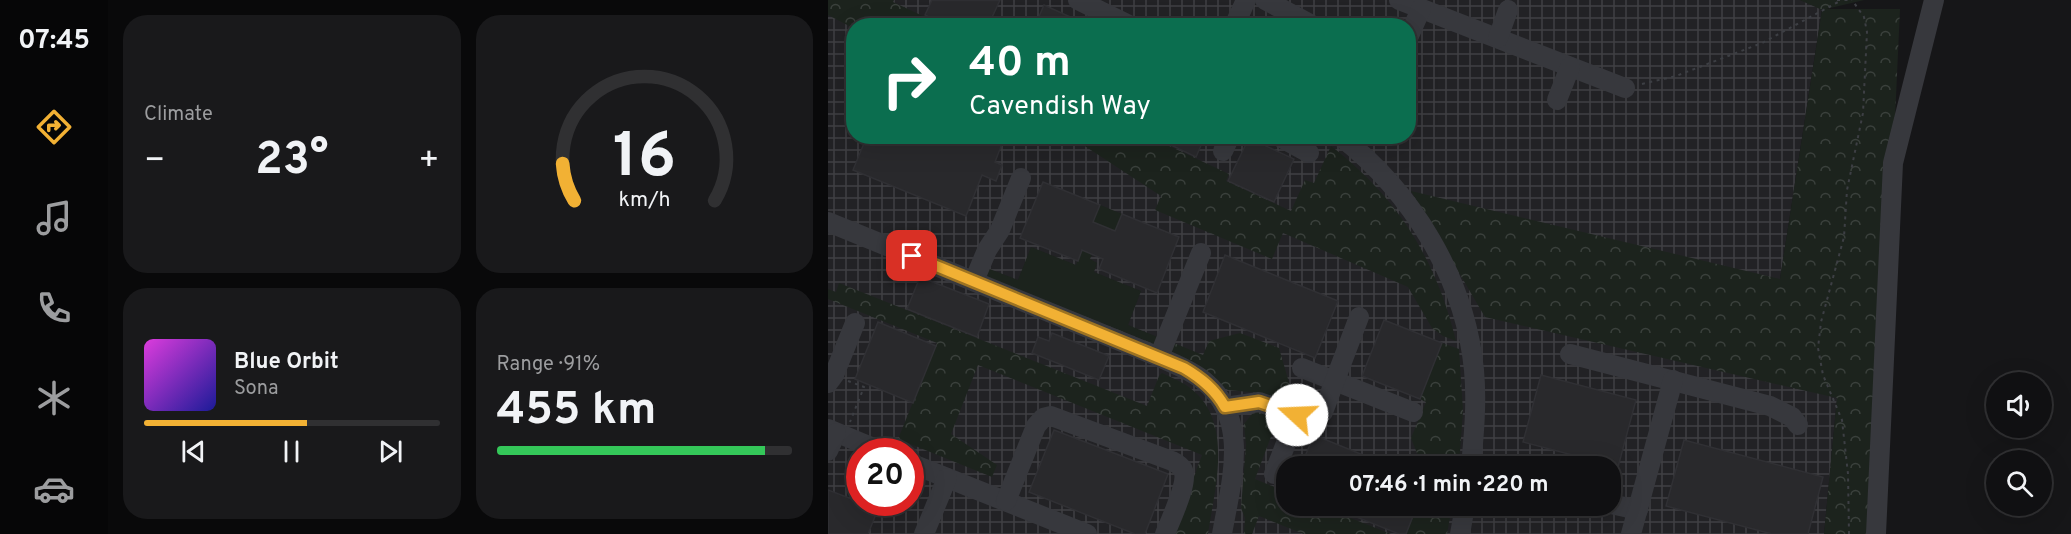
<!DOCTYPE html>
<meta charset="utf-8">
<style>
:root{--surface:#101012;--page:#19191b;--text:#f1f3f6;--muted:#9c9d9f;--line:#303032;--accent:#f2b134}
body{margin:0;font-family:Overpass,sans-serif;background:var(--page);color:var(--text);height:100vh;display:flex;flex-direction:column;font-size:22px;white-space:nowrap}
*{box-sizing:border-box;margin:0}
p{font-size:20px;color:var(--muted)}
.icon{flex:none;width:33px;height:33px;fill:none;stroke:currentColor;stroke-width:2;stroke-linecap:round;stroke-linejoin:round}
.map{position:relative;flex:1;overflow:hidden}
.details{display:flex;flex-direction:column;gap:15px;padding:15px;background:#09090a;width:720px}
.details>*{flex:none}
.guide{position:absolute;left:18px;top:18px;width:570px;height:126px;border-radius:24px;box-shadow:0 6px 24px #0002,0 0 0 2px var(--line);background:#0b6e4f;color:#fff;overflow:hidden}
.fabs{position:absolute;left:1158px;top:372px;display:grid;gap:12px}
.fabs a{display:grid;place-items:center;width:66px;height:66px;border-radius:50%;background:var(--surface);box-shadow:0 6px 24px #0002,0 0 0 2px var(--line);font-size:30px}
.speed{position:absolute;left:18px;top:438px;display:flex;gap:12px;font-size:30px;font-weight:700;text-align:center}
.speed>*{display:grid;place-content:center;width:78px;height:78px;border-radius:50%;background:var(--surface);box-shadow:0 6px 24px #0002,0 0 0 2px var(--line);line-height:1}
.speed .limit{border:9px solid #d22;background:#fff;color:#111}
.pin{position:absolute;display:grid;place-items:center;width:51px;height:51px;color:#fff;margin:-26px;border-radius:12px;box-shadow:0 3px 9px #0006}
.me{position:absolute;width:66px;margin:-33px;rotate:290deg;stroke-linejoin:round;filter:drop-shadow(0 0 4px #0008)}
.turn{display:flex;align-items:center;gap:21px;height:126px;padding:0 24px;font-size:27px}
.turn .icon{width:78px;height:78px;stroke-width:2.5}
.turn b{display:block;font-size:42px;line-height:51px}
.big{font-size:45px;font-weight:700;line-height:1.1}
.details .widget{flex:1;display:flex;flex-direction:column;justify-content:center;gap:9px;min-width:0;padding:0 21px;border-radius:24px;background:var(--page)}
.details .dial{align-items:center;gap:0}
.dial svg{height:156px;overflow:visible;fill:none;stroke:var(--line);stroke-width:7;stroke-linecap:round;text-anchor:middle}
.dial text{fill:var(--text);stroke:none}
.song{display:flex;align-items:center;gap:18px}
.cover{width:72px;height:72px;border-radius:9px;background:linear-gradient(135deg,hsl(300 70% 55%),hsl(240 70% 35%))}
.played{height:6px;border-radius:3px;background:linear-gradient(90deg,var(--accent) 55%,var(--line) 55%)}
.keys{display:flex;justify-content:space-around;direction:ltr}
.heat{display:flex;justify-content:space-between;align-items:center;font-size:33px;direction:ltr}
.charge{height:9px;border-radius:4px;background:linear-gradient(90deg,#34c759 91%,var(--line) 0)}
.details .tiles{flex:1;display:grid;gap:15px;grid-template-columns:repeat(2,1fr)}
.trip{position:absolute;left:448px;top:456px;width:345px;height:60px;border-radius:24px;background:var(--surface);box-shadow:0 6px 24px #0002,0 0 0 2px var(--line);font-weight:700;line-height:60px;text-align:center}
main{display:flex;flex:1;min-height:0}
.tabs{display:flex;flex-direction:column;width:108px;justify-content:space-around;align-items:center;background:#060607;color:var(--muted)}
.tabs .icon{width:42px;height:42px}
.tabs .current{color:var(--accent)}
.tabs b{font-size:27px;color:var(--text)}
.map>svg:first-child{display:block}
</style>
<main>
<nav class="tabs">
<b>07:45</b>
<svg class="icon current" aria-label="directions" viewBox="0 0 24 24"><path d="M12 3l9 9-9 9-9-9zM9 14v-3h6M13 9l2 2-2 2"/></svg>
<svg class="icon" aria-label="music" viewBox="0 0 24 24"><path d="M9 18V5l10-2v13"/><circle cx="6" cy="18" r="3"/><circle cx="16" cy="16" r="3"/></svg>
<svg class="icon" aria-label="phone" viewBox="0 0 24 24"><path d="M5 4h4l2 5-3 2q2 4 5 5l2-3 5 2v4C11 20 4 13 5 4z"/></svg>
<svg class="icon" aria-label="climate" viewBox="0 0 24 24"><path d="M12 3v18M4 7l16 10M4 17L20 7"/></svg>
<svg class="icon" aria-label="car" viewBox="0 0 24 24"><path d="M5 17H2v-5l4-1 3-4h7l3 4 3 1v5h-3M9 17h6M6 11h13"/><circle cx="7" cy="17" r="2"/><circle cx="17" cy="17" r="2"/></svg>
</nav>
<section class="details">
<div class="tiles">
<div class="widget"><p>Climate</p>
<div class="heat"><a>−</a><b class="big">23°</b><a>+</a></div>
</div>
<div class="widget dial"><svg viewBox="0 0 100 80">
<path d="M14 69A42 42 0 1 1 86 69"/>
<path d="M14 69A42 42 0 0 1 8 50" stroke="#f2b134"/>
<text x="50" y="56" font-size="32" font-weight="700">16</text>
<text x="50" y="72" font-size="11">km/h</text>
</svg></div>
<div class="widget">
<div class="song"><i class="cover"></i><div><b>Blue Orbit</b><p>Sona</p></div></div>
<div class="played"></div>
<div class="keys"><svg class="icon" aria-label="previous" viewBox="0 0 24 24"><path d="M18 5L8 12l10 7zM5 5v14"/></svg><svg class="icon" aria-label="pause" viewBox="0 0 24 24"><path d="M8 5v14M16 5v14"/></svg><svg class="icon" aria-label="next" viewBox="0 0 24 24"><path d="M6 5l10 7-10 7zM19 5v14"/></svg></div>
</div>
<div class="widget"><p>Range · 91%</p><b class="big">455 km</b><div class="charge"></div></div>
</div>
</section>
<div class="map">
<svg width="1243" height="534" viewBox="0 0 1243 534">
<defs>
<pattern id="industrial-grid" width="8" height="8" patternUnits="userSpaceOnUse" patternTransform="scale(1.5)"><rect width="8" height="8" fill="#222225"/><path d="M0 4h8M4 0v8" fill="none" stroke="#3f3f43"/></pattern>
<pattern id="forest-crowns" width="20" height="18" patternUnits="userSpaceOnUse" patternTransform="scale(1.5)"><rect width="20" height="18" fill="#1c231d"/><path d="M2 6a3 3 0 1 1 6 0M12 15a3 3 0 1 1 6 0" fill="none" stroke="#3a403c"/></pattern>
</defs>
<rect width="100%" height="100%" fill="#161618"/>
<!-- industrial -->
<path fill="url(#industrial-grid)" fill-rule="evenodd" d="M 0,0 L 972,0 L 994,9 L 952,279 L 1009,398 L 996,534 L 0,534 ZM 26,26 L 580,26 L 580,136 L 26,136 ZM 32,452 L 82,452 L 82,502 L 32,502 ZM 459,466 L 783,466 L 783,506 L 459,506 Z"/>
<!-- green -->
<polygon fill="#1c231d" points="272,205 294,214 287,231 275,227 262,259 269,263 266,272 313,291 300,325 332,338 326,344 161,278 158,273 159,268 190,280 203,247 248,265"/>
<!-- forest -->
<g fill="url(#forest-crowns)">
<polygon points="0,0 66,0 65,2 114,25 26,26 25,28 0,15"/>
<polygon points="972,0 1036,0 998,9 1072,9 1048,534 996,534 1009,398 657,317 583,191 952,279 994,10"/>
<path d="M 243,137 L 322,137 L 401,174 L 398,181 L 463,211 L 477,180 L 486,183 L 503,146 C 570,198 608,259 628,341 L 615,336 L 604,328 L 580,287 L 455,233 L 444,259 L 327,210 L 333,196 Z"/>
<path d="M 11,283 L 319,406 L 331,376 L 334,373 C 347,379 360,384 370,395 C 404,430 386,492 380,534 L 345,534 L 374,455 L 150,365 L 123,434 L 169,465 L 164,477 L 70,439 L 109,343 L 0,299 L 0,289 L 8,292 Z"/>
<polygon points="412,333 451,348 462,386 494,398 491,405 481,409 431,393 400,390 342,355 341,341 375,355 381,341"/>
<polygon points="614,343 631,349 635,411 631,466 594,466 583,438 598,402 592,399"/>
<polygon points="431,412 450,418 427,479 459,492 459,506 492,506 563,534 476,534 431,516 424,534 416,534 417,518 413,508 418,445 416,424 424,414"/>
<polygon points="589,506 624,506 619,534 578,534"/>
</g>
<!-- building -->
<g fill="#29292c" stroke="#303034" stroke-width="1.5">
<polygon points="104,0 172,0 160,26 118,26 97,15"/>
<polygon points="216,5 262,26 207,26"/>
<polygon points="39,136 177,136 167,162 174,165 168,181 154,175 138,216 25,170"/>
<polygon points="324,136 377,136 368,157"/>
<polygon points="421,138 466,159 446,202 400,181"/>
<polygon points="215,182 272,205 265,222 287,231 294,214 351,237 329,293 271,269 275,259 254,250 250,261 192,238"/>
<polygon points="397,255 510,301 487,358 375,312"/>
<polygon points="92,277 161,304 149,337 79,309"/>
<polygon points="556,320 614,343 592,399 534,376"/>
<polygon points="50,322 108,346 85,403 27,379"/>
<polygon points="224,333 281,356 271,380 204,353 210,337 221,341"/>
<polygon points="713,375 808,400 790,467 695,442"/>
<polygon points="226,430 340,474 317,534 307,534 201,492"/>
<polygon points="486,435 562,466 473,466"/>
<polygon points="856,440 995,477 980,534 944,534 838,506"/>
<polygon points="0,490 50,509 40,534 0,534"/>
<polygon points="501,506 589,506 578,534 571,534"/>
</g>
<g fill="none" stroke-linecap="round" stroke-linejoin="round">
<!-- path -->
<g stroke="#3d3f44" stroke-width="2" stroke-dasharray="3 4.5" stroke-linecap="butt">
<polyline points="1009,0 1021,0"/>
<polyline points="814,84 848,76 934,43 1012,1"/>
<polyline points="20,381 36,387 22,422"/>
<polyline points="1021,534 1020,474 1014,420 995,375 990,348 993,322 1016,237 1019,190 1035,113 1039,32 1036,17 1024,0"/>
</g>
<!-- minor -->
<g stroke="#37383d" stroke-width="20">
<polyline points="250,0 303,26"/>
<polyline points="437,0 486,26"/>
<polyline points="571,0 797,88"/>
<polyline points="406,26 418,0"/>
<polyline points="580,38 593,9"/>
<polyline points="670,38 680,10"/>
<polyline points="729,100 742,67"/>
<polyline points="450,136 481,153"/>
<path d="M 512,136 C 584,192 637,278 646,370 C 649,402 646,434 643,466"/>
<polyline points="395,151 402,136"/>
<path d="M 0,222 L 331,357 C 346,364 363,370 376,381 C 423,420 403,482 394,534"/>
<polyline points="146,281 159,250 172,230 193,178"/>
<polyline points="742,354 942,406 964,417 970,425"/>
<polyline points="331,357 373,253"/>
<polyline points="474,368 585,412"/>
<polyline points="0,383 6,375 27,323"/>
<polyline points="397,407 431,402 482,420 490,417 495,412 531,317"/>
<polyline points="0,429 55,452"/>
<polyline points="0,451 8,433"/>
<polyline points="82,463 259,534"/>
<polyline points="446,474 469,415"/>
<path d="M 178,501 L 208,426 L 215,418 L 223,416 L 344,461 C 348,463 353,466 355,470 C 361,482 342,521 337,534"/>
<polyline points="783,504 810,510"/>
<polyline points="96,534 119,478"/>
<polyline points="632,534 637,506"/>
<polyline points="803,534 845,380"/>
<polyline points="1048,534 1065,163 1106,0"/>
</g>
</g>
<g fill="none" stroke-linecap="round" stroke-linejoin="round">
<defs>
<path id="route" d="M 84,256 L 356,368 C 373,378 387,389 397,407 L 431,402 L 469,415"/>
</defs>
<!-- route casing -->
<use href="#route" stroke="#9d7322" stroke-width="15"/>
<!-- route -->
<use href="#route" stroke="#f2b134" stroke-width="10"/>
</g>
</svg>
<div class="fabs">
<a><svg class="icon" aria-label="sound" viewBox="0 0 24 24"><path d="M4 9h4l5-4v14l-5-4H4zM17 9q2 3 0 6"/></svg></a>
<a><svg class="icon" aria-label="search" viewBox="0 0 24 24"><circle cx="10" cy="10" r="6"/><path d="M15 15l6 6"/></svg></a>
</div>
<div class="speed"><div class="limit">20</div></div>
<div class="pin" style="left:84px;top:256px;background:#d93025"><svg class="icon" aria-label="arrive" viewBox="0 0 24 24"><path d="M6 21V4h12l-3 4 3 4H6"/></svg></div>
<svg class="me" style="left:469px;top:415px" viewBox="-20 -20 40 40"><circle r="19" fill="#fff"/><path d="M0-13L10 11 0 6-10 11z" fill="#f2b134"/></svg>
<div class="trip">07:46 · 1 min · 220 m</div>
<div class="guide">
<div class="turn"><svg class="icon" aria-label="right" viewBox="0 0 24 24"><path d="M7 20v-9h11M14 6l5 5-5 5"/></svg><div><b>40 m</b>Cavendish Way</div></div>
</div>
</div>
</main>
